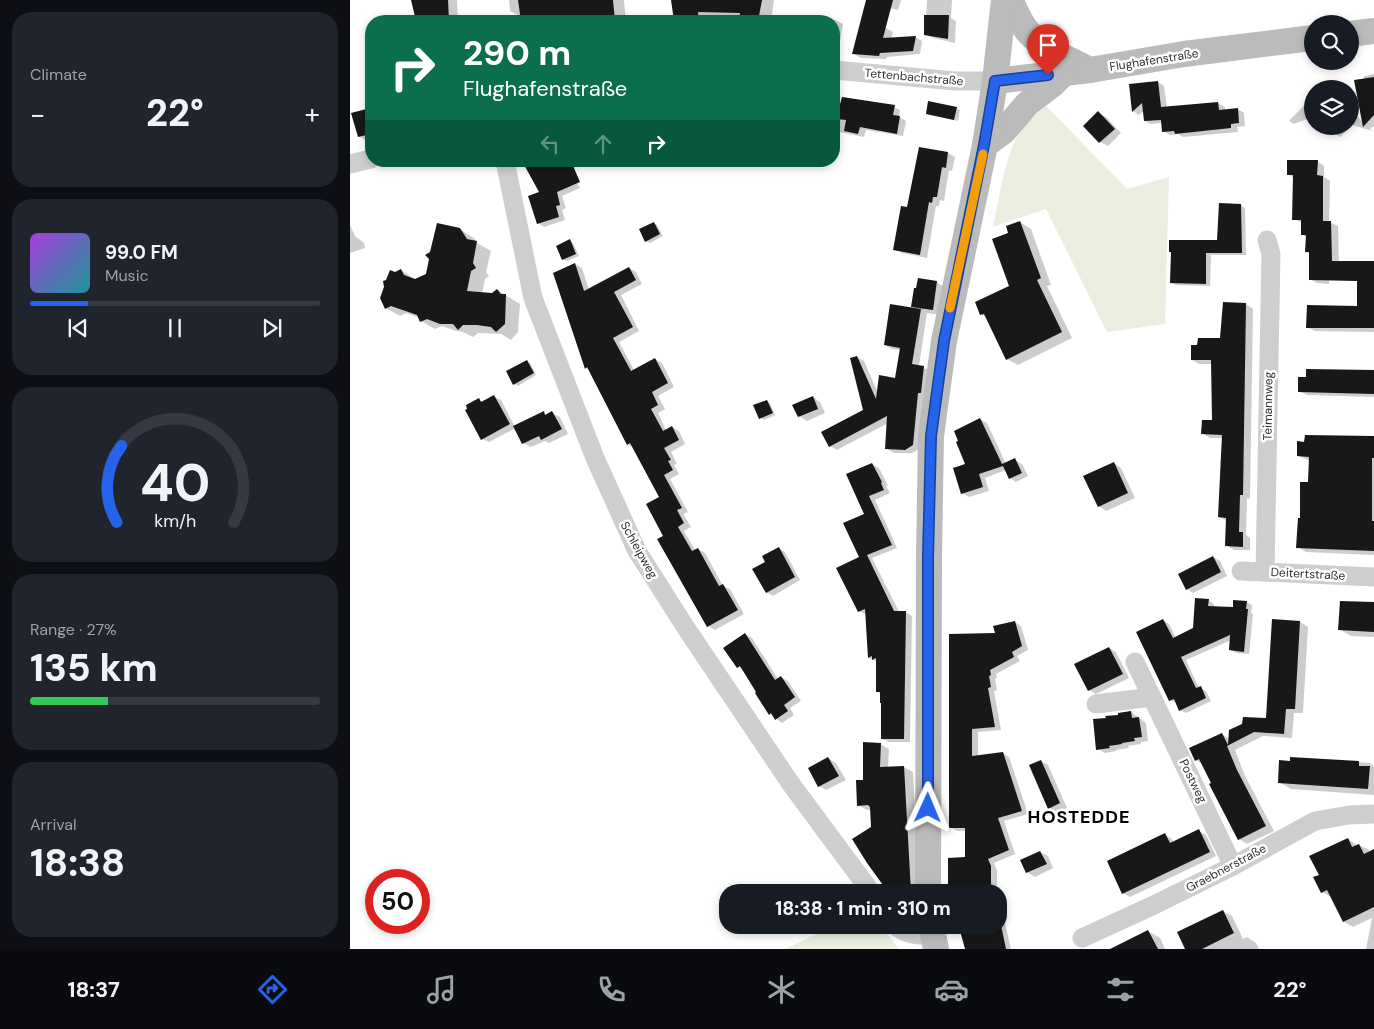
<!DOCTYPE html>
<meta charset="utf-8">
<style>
:root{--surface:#171b24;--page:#20242c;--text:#f1f3f6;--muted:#9ea1a6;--line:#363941;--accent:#2563eb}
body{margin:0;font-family:"DM Sans",sans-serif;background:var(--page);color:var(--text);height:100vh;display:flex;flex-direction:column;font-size:19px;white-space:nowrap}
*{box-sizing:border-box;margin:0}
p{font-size:16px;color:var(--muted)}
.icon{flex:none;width:28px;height:28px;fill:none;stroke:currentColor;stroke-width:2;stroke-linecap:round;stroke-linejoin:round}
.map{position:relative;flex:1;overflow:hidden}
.panel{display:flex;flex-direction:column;gap:12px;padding:12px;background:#0d0f14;width:350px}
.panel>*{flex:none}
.banner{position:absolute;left:15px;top:15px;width:475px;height:152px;border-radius:20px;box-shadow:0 2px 8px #0003;background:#0b6e4f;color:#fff;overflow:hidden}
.fabs{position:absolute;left:954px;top:15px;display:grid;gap:10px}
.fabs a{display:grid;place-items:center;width:55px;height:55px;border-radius:50%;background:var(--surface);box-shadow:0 2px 8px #0003;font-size:25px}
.speed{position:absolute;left:15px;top:869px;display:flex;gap:10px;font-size:25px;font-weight:700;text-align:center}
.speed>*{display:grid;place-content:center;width:65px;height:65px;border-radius:50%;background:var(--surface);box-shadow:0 2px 8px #0003;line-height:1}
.speed .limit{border:8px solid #d22;background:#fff;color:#111}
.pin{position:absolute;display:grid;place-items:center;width:42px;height:42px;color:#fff;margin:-51px -21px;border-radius:50% 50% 50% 0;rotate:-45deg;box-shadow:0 0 5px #0007}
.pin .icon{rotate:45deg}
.me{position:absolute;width:55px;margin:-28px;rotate:1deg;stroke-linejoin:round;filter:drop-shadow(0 0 4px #0008)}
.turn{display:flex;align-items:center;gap:18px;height:105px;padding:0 15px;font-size:22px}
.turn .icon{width:65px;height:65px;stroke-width:2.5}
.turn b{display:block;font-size:35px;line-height:42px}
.lanes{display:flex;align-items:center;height:48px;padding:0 15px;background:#0003;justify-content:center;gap:25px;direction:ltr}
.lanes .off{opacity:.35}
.big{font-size:38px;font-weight:800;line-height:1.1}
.panel .tile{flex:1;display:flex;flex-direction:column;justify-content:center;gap:8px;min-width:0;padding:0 18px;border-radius:20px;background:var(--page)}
.panel .dial{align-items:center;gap:0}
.dial svg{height:130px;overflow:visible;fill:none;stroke:var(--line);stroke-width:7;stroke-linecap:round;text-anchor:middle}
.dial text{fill:var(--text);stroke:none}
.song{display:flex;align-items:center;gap:15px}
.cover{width:60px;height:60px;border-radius:8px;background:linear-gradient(135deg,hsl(280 70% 55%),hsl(180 70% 35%))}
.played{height:5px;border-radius:2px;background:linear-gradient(90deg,var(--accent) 20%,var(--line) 20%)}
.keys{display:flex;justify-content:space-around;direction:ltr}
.heat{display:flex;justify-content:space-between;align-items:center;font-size:28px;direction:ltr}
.charge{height:8px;border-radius:4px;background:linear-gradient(90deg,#34c759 27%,var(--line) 0)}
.trip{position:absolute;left:369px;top:884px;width:288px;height:50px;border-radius:20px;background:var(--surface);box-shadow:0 2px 8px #0003;font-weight:800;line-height:50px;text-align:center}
.tabs{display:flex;height:80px;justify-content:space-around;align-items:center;background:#090b0e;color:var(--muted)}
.tabs .icon{width:35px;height:35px}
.tabs .current{color:var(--accent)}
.tabs b{font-size:22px;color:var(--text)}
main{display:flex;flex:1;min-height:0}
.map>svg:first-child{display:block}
</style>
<main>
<section class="panel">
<div class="tile"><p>Climate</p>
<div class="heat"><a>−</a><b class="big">22°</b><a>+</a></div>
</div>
<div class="tile">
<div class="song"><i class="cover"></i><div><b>99.0 FM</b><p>Music</p></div></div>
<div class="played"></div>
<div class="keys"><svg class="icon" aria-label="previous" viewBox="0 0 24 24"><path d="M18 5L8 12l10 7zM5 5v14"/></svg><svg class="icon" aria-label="pause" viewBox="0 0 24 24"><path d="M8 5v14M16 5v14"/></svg><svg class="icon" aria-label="next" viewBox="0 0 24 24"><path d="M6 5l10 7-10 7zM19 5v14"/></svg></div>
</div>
<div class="tile dial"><svg viewBox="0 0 100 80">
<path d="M14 69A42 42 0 1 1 86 69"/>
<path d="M14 69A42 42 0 0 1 17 22" stroke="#2563eb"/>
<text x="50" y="56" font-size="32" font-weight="700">40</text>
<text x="50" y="72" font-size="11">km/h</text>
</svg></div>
<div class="tile"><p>Range · 27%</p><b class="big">135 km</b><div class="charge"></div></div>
<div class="tile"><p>Arrival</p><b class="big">18:38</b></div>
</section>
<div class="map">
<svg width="1024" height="949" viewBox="0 0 1024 949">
<rect width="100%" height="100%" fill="#fff"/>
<!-- green -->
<g fill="#e9eede">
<path d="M 696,106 L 777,189 L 819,177 L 815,324 L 757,332 L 696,209 L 643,227 C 649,200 654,161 667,137 C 674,124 685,115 696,106 Z"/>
<polygon points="486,925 530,925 549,949 435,949"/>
</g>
<!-- shadow -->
<g fill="#0003">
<polygon points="63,0 107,0 108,21 67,21"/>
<polygon points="159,0 274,0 276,21 172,21 172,17 160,11"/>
<polygon points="323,0 424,0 421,21 390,21 390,19 360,18 360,21 325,21"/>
<polygon points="517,0 551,0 548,10 525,5"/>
<polygon points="577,0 602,0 601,18 606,21 605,43 583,38 575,34"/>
<polygon points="464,16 486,20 493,24 489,47 484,46 484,21 463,21"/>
<polygon points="536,28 543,32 541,39 565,37 572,41 570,54 537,57 536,59 511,58 504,54"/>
<polygon points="1024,74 1024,126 1020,129 1022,131 1002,125 990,137 984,133 978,126 1000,126 1000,109 1013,122 1014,76"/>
<polygon points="808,82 814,86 817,107 868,103 875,107 875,111 888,109 894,113 895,126 887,127 888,132 833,137 828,134 820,135 813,131 812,123 801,124 795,121 794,111 789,115 783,111 780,85"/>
<polygon points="493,97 544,107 550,110 549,117 556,121 553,136 516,130 514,137 484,131 484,104 491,105"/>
<polygon points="962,97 962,117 944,124 939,121"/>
<polygon points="21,107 21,139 17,141 9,136 2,113"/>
<polygon points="606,108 610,110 608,121 577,114"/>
<polygon points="749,113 756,117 771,133 758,146 750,142"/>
<polygon points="570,148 598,153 605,157 602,171 599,170 594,201 590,200 589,206 586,206 577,258 552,253 545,249 558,208"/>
<polygon points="215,161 230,188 212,196 216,208 212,210 215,220 194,227 188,223 191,193"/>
<polygon points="967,161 974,166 974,177 980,181 979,222 988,226 989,264 979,264 979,284 967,283 960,279 960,254 956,252 957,237 952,235 952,223 944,219 944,178 938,174"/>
<polygon points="891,205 895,208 896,255 861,255 860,286 826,285 821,283 868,241"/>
<polygon points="670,222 681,229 701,285 697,286 722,338 668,365 657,359 637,317 631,314 661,287 660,234"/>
<polygon points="304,223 307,225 313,236 300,243 296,241"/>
<polygon points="0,225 5,236 14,243 15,248 0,253"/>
<polygon points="109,229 124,238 127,243 141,251 136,272 139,276 135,279 132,294 142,295 147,290 170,304 168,332 161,340 151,334 128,333 123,337 113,332 106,331 92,326 85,329 71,321 70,318 56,313 50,316 36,308 45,273 51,270 66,280 77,275"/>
<polygon points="220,241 223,243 229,256 217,261 213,259"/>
<polygon points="225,264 232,268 239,290 279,268 286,272 292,284 271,295 289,331 269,342 284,370 305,359 312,363 324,387 308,396 315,409 308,413 316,430 322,427 329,431 335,444 321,452 327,464 324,465 329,474 320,479 338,512 333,514 341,527 334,531 345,550 348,549 355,553 373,586 380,589 394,614 365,630 358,626 315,536 310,497 284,448 278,444 240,370 236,368"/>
<polygon points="586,282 596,288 592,315 577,313 569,366 581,371 569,449 562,453 544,453 536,448 538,423 487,450 480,446 515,411 507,357 514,361 528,393 546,379 551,350 542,349 535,345 567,309 562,306"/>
<polygon points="1024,283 1024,332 965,331 957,327 1008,307"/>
<polygon points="896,304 903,309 900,499 897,498 896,535 900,538 900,550 884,550 877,546 877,521 869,517 873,438 860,438 853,434 863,422 863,364 849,364 842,360 871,339"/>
<polygon points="177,362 180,363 186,375 168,386 164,384"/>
<polygon points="1024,371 1024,397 957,395 949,391"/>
<polygon points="144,397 151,400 165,427 193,413 197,415 202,413 210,417 218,434 199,443 195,441 181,447 173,443 166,428 139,442 132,439 129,400 133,402"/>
<polygon points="463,397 470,402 475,413 457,421 449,416"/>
<polygon points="417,401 420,403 425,415 414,420 410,418"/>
<polygon points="630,419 637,423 656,464 665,460 672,464 678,476 666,482 660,478 656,470 635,478 639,491 619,497 612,493 616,465"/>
<polygon points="1024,437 1024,555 956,552 948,547 951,519 960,483 960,461 948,456"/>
<polygon points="764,463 771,468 785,498 756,511 749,506"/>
<polygon points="522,464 529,468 538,486 536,486 540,493 525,500 547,548 522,558 549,612 556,612 562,616 560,742 539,742 532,739 531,694 528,692 526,661 519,658 516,614 509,611 510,557"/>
<polygon points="429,549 435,552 450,580 423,596 416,592 417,563"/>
<polygon points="863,557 870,561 877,576 843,593 837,589"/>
<polygon points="858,600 864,604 864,607 884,609 896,602 902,605 901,613 903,614 899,654 886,653 880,650 881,640 836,660 849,688 856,691 861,701 836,713 830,710 827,703 820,700 813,620 819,624 826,638 844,629"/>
<polygon points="1024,604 1024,637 1001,636 989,629"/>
<polygon points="665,622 671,626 678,650 667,656 670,661 646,674 647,678 645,679 647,690 644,691 651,730 628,732 628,756 653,753 659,757 678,814 654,821 665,854 644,863 647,870 647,892 599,892 599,859 616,859 616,831 607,831 600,827 600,635 646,634"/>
<polygon points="950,622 958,627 953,713 944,713 942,738 913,736 885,750 895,776 924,831 897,844 889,839 854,765 846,760 872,734 879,739 918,720"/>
<polygon points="395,634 402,638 428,679 431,677 438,681 451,701 440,708 444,715 432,723 420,714 393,670 388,667"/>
<polygon points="759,648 766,652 779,678 746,694 739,690"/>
<polygon points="781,712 796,723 798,741 791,742 791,744 778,746 779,748 766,750 766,751 755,753 748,749"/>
<polygon points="530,744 539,749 538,768 554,767 563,772 569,892 540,892 518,862 522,828 522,810 517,810 508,805 514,781"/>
<polygon points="478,758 486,763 496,780 476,790 469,786"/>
<polygon points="941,758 1020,763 1024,766 1024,795 941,789 929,782 942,762"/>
<polygon points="691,761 698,765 717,808 707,812 699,808"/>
<polygon points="849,831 856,835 866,856 780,897 773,893 815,835 822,839 824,843"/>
<polygon points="998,839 1008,846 1009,845 1019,850 1020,853 1024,850 1024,949 1016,949 1022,918 1003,927 994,922 981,897 972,892 970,875"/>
<polygon points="690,852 698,856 703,868 685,877 677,872"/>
<polygon points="648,893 648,907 652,910 661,949 616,949 620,925 648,925"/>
<polygon points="873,911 882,916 893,939 897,937 906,943 909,949 837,949"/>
<polygon points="798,931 810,938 815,949 763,949"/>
</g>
<!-- building -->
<g fill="#181818">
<polygon points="61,0 98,0 99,21 66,21"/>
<polygon points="168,0 263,0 265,21 205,21 204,18 187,21 187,19 171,21"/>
<polygon points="321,0 412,0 408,21 389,21 390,13 348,12 349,21 324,21"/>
<polygon points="516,0 543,0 533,38 566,36 563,51 530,53 529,56 502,54"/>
<polygon points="574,15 599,15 598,39 574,35"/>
<polygon points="1024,77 1024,115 1013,127 1004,80"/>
<polygon points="808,81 811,107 868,102 869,110 888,108 889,123 881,124 881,128 825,134 824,131 812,132 811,120 794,121 792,103 782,112 779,84"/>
<polygon points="492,97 545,105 543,115 550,116 547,134 510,127 508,134 494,131 496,120 487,119 488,103 490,104"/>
<polygon points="578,101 607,107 604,120 576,114"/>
<polygon points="21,108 21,134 8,137 1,113"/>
<polygon points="748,111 765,129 749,143 733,126"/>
<polygon points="569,147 598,152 596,168 592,167 587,197 583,197 582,203 579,202 570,255 543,250 551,206 557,207"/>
<polygon points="937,160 968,160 967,175 973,176 973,221 981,221 982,261 1024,261 1024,328 956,328 957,305 1007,306 1007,281 959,280 959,252 955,252 956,235 951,235 951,220 942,220 943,175 937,175"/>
<polygon points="172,161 221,161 230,182 207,192 210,205 206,206 209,217 187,224 178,196 189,192"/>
<polygon points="869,203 891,204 892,253 856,253 856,284 820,283 821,252 819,252 819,240 867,240"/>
<polygon points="670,221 691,278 687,280 712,332 656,360 634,314 630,315 625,302 659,286 642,239 658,233 656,226"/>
<polygon points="304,222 310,234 295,242 289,229"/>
<polygon points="87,223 110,228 117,239 127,241 123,263 126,268 121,271 117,291 142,293 147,289 151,294 156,294 155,324 146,332 141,327 127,325 113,325 108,330 103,324 90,324 77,319 70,322 67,315 41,306 35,309 30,298 34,287 33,281 36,280 40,270 45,272 51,269 54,275 65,279 76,274 79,259 75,255 80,252"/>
<polygon points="220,239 226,254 212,260 206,246"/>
<polygon points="225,263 234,291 279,267 286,280 264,292 283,327 263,338 281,371 305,358 318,383 302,392 308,405 301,409 313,431 322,426 329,440 314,448 321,460 318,461 323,470 314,475 332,508 327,510 334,523 328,527 342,551 348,548 369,586 373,584 388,610 357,627 307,539 313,536 296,504 309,497 280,443 277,445 237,367 235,369 203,273"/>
<polygon points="568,278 587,281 583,310 561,307 564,288 566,288"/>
<polygon points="873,302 896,303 893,495 890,495 889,532 893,532 893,547 875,546 876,518 868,517 872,435 851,434 852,420 862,420 861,360 841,360 841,345 847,345 848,338 870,338"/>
<polygon points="540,304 571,309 562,364 574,366 571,393 568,393 563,445 555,450 535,449 537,416 479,447 471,432 513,410 500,358 507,356 526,399 529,375 545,378 550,348 534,345"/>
<polygon points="177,360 184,373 163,385 156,371"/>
<polygon points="956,369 1024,370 1024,394 948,392 948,377 956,377"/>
<polygon points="144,395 160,424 131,440 115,410 117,409 116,405 129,398 131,402"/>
<polygon points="463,396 468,409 448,417 442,405"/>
<polygon points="417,400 423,413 409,419 403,405"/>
<polygon points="194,411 195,415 202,411 212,429 191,440 189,436 172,444 163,426"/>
<polygon points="630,418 652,464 665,458 672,473 659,479 653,466 629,474 633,487 611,494 603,468 615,464 606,442 608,441 604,431"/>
<polygon points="955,435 1024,436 1024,458 1022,458 1022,521 1024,521 1024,551 946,548 948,518 950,518 950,482 958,482 959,457 947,456 947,441 954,442"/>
<polygon points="764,462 778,493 748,507 733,476"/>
<polygon points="522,463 532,482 531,483 534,490 519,496 542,545 517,555 544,611 556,611 554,739 531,739 531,703 530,703 530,692 526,692 526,658 522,660 522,656 518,658 515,609 508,612 486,568 509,557 493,523 514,514 496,474"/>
<polygon points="429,547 445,577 416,593 402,569 415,562 412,556"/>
<polygon points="863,556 871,572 836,590 828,574"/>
<polygon points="845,598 859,599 858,606 883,607 883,600 897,601 896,609 898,609 894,652 879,650 880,635 831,657 846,688 851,686 856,698 829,711 824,699 819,701 786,632 813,619 823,638 843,628"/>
<polygon points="990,601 1024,602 1024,632 988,630"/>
<polygon points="922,619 950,621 945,709 936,709 934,734 904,732 877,746 887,770 916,826 888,840 859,784 861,783 849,759 845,761 839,748 872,733 878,745 879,730 892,724 893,717 916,718"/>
<polygon points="665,621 672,646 662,652 664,657 640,670 641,675 639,676 641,687 638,688 645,727 622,729 622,756 653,752 672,811 648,818 659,850 638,859 641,866 641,892 598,892 598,858 615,857 615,828 599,828 599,634 645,633 643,626"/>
<polygon points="395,633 425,680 431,676 445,697 434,705 438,711 425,720 421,713 419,715 405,693 406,692 390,666 387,668 373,648"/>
<polygon points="759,647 773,674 738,691 724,664"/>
<polygon points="781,711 782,718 789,717 792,737 784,738 785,741 772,743 772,744 759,746 760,748 746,750 743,719 756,718 755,716 768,715 768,713"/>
<polygon points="513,742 531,743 530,767 554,766 561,892 538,892 517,863 502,839 521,827 520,807 518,805 507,806 506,780 513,780"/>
<polygon points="478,757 489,776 468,787 458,768"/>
<polygon points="940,757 1009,761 1009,766 1020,766 1018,789 928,783 929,760 940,761"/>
<polygon points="691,760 710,803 698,809 679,765"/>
<polygon points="849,829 860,852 772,894 757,861 815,833 820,843"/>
<polygon points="998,838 1002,847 1009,844 1014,854 1024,849 1024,907 993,922 977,890 971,893 963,877 969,875 959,856"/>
<polygon points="690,851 697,864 676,873 670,860"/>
<polygon points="873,910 884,933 852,949 835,949 827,932"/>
<polygon points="617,925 651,925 656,949 615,949 609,927"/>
<polygon points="798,930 808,949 760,949"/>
</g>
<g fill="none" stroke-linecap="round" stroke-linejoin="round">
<!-- minor -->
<g stroke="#cecece" stroke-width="19">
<polyline points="484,70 605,81 645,81"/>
<polyline points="155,161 183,298 245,458 287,551 336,628 441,784 521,892"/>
<polyline points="0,164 21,159"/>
<polyline points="891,571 1024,577"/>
<polyline points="915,572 921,254 917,240"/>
<polyline points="785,662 883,866"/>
<polyline points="746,704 802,697"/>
<path d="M 545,925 C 555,935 568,935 582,936"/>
<polyline points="732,938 804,905 883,866 965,821 999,815 1024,814"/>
</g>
<!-- secondary -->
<g stroke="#bbb" stroke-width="26">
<path d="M 660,0 C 665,9 669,20 675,28 C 689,48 718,58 740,70"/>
<polyline points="1000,34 1024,31"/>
<polyline points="645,81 740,70 834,54 962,38"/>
<polyline points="635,145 654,131 677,104 702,85 714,73"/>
<polyline points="578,892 579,557 581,436 594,341 635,145 645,81 654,0"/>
<polyline points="581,925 586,949"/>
</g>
</g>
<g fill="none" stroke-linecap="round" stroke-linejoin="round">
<defs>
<polyline id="route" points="578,808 578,557 581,436 594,341 634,145 645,81 698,75"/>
</defs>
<!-- route casing -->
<use href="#route" stroke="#184099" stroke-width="12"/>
<!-- route -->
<use href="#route" stroke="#2563eb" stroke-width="9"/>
<!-- slow -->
<polyline stroke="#f59e0b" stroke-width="9" points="600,308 633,154"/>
</g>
<g text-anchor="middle" stroke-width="5" stroke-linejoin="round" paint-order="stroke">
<!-- street labels -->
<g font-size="12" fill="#313131" stroke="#fff">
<text transform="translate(804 60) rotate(-9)" y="4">Flughafenstraße</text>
<text transform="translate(564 77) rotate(5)" y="4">Tettenbachstraße</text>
<text transform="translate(918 406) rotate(-89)" y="4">Teimannweg</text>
<text transform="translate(289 550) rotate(61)" y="4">Schleipweg</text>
<text transform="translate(958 574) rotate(3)" y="4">Deitertstraße</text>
<text transform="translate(843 781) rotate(64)" y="4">Postweg</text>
<text transform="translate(876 868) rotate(-28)" y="4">Graebnerstraße</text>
</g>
<!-- district labels -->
<g font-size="18" font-weight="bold" letter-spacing="1" fill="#000" stroke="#fff">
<text x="729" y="823">HOSTEDDE</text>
</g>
</g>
</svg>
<div class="fabs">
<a><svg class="icon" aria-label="search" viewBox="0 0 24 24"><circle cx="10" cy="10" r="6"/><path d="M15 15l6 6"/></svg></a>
<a><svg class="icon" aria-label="layers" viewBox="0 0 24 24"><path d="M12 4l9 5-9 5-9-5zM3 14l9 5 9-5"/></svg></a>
</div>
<div class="speed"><div class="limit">50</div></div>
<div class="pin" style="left:698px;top:75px;background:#d93025"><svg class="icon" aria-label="arrive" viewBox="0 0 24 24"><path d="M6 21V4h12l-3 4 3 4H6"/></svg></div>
<svg class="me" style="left:578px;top:808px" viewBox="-20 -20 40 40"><path d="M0-17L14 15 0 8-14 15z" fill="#2563eb" stroke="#fff" stroke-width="4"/></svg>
<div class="trip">18:38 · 1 min · 310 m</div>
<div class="banner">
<div class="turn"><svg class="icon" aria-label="right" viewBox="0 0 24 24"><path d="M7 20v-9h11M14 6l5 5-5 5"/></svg><div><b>290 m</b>Flughafenstraße</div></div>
<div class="lanes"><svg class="icon off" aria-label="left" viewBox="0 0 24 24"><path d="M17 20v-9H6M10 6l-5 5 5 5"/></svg><svg class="icon off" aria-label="ahead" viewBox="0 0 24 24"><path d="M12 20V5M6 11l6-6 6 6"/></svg><svg class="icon" aria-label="right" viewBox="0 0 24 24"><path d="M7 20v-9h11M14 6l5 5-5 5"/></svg></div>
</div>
</div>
</main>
<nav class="tabs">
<b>18:37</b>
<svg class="icon current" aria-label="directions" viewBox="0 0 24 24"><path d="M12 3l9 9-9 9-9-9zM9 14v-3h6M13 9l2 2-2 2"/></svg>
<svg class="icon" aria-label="music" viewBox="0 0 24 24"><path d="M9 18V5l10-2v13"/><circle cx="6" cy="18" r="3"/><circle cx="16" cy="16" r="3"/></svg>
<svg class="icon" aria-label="phone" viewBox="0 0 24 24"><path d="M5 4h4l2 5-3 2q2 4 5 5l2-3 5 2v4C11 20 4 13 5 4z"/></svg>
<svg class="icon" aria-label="climate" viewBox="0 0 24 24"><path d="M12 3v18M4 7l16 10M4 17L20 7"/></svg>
<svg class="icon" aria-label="car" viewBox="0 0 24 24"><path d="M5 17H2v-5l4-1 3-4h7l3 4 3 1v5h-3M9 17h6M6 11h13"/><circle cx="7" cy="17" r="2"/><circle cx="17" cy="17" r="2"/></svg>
<svg class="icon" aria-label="filters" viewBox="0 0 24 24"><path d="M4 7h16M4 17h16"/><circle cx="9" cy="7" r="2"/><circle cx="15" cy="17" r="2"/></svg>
<b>22°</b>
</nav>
